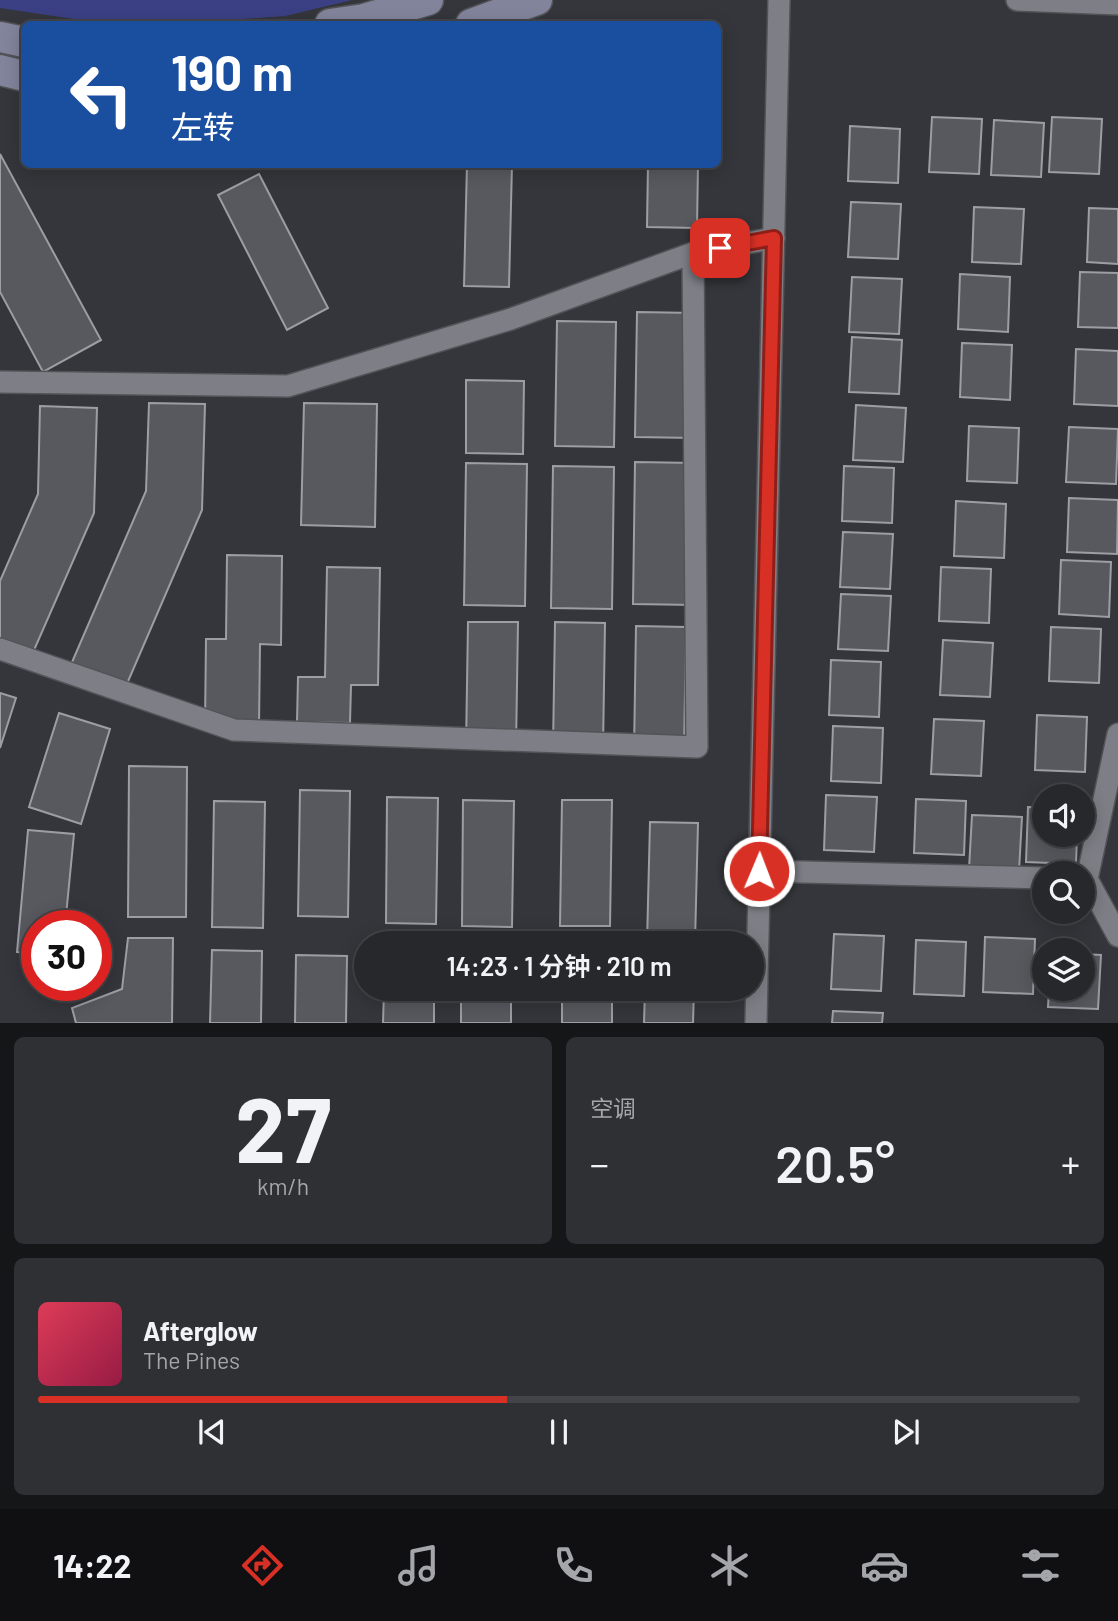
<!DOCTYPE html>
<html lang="zh">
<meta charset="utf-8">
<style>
:root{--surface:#27282c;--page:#2f3034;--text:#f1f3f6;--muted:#a4a6a9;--line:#434448;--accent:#d93025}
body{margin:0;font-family:Barlow,"Noto Sans SC",sans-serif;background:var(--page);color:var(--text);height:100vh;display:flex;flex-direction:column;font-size:26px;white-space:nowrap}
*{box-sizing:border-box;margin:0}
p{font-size:23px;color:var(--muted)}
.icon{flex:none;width:38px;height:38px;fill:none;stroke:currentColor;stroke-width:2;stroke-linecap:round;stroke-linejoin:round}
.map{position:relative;height:1023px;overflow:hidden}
.sheet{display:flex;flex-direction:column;gap:14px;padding:14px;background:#151618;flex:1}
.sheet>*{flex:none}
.guide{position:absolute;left:21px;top:21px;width:700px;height:147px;border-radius:10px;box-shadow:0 4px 18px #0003,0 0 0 2px var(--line);background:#1a4fa0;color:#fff;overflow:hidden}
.fabs{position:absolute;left:1032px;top:784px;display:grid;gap:14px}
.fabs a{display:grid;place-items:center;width:63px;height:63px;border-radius:50%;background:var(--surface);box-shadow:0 4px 18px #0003,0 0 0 2px var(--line);font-size:35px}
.speed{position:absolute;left:21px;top:910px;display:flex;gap:14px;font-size:35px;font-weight:700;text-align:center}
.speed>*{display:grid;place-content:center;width:91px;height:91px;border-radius:50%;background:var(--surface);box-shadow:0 4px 18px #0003,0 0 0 2px var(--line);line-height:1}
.speed .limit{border:10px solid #d22;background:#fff;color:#111}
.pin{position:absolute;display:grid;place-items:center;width:60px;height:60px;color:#fff;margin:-30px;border-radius:14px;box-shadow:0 4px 10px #0006}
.me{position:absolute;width:77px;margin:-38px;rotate:1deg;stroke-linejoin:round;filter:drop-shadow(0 0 5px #0008)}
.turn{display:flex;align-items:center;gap:24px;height:147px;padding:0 35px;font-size:32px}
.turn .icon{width:91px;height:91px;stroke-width:2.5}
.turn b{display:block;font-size:49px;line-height:60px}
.big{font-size:52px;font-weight:600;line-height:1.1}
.sheet .tile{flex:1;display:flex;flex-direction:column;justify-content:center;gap:10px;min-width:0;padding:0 24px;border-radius:10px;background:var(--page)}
.sheet .dial{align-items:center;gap:0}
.dial b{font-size:91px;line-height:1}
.song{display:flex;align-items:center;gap:21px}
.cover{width:84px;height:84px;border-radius:10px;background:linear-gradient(135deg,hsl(350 70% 55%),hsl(340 70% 35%))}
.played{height:7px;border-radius:4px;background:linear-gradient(90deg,var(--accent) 45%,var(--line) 45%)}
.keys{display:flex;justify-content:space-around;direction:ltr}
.heat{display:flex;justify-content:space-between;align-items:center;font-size:38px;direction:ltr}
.sheet .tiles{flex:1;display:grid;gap:14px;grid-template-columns:1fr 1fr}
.tile:last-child{grid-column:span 2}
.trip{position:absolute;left:354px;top:931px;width:410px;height:70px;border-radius:35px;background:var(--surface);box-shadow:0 4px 18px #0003,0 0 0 2px var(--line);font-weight:600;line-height:70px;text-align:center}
.menu{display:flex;height:112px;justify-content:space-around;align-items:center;background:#101012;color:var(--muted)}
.menu .icon{width:49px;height:49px}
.menu .on{color:var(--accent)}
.menu b{font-size:32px;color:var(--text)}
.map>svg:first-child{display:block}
</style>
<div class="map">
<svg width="1118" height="1023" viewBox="0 0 1118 1023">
<rect width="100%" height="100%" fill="#34363b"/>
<!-- green -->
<polygon fill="#3b4085" points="0,0 352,0 285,16 170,24 108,24 0,8"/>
<!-- building -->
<g fill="#58595f" stroke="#9d9ea5" stroke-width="2">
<polygon points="932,117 982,119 979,174 929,172"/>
<polygon points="1052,117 1102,119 1099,174 1049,172"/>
<polygon points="994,120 1044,123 1041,177 991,175"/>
<polygon points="850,126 900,129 898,183 848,181"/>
<polygon points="0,154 101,340 43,372 0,292"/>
<polygon points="467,164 512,164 509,287 464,286"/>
<polygon points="648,164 698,164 697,228 647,227"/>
<polygon points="259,174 328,308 287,330 218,195"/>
<polygon points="851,202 901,204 898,259 848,257"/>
<polygon points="974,207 1024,209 1021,264 972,262"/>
<polygon points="1089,208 1118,209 1118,264 1087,262"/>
<polygon points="1080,272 1118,273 1118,328 1078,327"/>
<polygon points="960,274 1010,277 1008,332 958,329"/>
<polygon points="852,277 902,279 899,334 849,332"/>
<polygon points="637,312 696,313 695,438 635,437"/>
<polygon points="557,321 616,322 614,447 555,446"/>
<polygon points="852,337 902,340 899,394 849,392"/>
<polygon points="962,343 1012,345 1010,400 960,397"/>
<polygon points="1076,349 1118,351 1118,406 1074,404"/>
<polygon points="466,380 524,381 523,454 466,453"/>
<polygon points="149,403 205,404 202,510 120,700 66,676 146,491"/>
<polygon points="304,403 377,404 375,527 301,525"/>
<polygon points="856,405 906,408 903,462 853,460"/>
<polygon points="40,406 97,408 94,513 28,664 0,651 0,581 38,494"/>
<polygon points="969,426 1019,428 1017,483 967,481"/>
<polygon points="1069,427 1118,429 1116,484 1066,482"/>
<polygon points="635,462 696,463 694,605 633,604"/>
<polygon points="466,463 527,464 525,606 464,605"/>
<polygon points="553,466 614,467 612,609 551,608"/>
<polygon points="844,466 894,468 892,523 842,521"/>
<polygon points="1069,498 1118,500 1117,554 1067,552"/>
<polygon points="956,501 1006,504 1004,558 954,556"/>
<polygon points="843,532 893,534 890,589 840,587"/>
<polygon points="227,555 282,556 281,645 260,644 259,726 205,725 206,639 226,639"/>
<polygon points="1061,560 1111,562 1109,617 1059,614"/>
<polygon points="327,567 380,568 378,685 351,685 350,723 297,722 298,677 325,677"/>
<polygon points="941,567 991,569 989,623 939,621"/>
<polygon points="841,594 891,596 888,651 838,649"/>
<polygon points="468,622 518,622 516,748 466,748"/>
<polygon points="555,622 605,623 603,749 553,748"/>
<polygon points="636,626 686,627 684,753 634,752"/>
<polygon points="1051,627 1101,629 1099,683 1049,681"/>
<polygon points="943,640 993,643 990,697 940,695"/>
<polygon points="831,660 881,662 879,717 829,715"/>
<polygon points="0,693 16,698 0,748"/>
<polygon points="59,713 110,729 81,824 29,807"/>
<polygon points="1037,715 1087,717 1085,772 1035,770"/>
<polygon points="934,719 984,721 981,776 931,774"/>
<polygon points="833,726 883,728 881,783 831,781"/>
<polygon points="129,766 187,767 186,917 128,917"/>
<polygon points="300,790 350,791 348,917 298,916"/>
<polygon points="826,795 877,797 874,852 824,850"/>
<polygon points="387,797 438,798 436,924 386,923"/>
<polygon points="916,799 966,801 964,855 914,853"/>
<polygon points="463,800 514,801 512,927 462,926"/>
<polygon points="562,800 612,800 610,926 560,926"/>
<polygon points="214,801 265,802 263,928 212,927"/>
<polygon points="1028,807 1045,808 1045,835 1077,835 1076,864 1026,862"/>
<polygon points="972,815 1022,817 1019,871 969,869"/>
<polygon points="650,822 698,823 695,943 647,943"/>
<polygon points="28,830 74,834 65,926 37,926 37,953 17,952"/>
<polygon points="834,934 884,936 881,991 831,989"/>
<polygon points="985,937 1035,939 1033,994 983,992"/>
<polygon points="128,938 173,938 172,1023 76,1023 72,1008 122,989"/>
<polygon points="916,940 966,942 964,996 914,994"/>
<polygon points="212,950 262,951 261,1023 210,1023"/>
<polygon points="1083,954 1101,955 1098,1009 1048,1007 1049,989 1083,989"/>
<polygon points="296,955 347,956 346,1023 295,1023"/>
<polygon points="384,989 434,989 434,1023 383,1023"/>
<rect x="461" y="989" width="50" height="34"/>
<rect x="562" y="989" width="50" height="34"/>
<polygon points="645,989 694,989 693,1023 644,1023"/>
<polygon points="833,1011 883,1013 882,1023 832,1023"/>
</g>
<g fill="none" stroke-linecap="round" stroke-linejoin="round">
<defs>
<g id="street">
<polyline points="1017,0 1118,4"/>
<polyline points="0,382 288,386 511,319 693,253"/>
<polyline points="0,649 234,730 697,747 693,253 774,238"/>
<polyline points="1118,734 1087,879 1118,936"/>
<polyline points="759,871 1045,878"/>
<polyline points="756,1023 779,0"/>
</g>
<g id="secondary">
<polyline points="330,24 364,19 428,0"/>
<polyline points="471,24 537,0"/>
<polyline points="0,37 24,42"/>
<polyline points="0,70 24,76"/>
</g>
</defs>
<!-- street casing -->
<use href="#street" stroke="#525357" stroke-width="24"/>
<!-- secondary casing -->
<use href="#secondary" stroke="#525357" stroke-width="33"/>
<!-- street -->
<use href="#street" stroke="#7e7f86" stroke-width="21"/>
<!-- secondary -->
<use href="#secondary" stroke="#81849b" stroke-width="30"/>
</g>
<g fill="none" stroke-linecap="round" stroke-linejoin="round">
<defs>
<polyline id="route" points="720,248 774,238 759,871"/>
</defs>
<!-- route casing -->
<use href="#route" stroke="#8d1f18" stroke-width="18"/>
<!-- route -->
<use href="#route" stroke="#d93025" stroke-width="12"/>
</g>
</svg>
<div class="fabs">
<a><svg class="icon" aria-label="sound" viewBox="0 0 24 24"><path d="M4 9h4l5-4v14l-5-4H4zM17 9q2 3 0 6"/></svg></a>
<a><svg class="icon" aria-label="search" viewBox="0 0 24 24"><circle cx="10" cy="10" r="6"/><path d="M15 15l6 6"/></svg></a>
<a><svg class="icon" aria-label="layers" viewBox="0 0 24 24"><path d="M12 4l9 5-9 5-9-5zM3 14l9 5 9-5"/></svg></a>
</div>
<div class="speed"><div class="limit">30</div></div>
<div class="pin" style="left:720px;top:248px;background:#d93025"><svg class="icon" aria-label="arrive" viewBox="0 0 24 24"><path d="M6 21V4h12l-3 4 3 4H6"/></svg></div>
<svg class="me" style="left:759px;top:871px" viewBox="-20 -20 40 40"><circle r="17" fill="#d93025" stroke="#fff" stroke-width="3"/><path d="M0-11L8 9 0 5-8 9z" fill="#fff"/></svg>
<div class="trip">14:23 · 1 分钟 · 210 m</div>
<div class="guide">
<div class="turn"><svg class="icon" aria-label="left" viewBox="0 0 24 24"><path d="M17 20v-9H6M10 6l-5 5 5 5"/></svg><div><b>190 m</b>左转</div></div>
</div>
</div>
<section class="sheet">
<div class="tiles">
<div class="tile dial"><b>27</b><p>km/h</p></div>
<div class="tile"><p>空调</p>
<div class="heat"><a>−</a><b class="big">20.5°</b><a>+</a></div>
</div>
<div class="tile">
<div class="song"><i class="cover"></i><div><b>Afterglow</b><p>The Pines</p></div></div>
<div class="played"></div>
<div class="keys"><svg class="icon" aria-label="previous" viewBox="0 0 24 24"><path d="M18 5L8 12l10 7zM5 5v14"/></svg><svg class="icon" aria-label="pause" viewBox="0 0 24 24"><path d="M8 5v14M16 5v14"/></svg><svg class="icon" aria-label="next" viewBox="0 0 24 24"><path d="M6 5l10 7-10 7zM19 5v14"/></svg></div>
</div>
</div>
</section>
<nav class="menu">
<b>14:22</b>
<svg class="icon on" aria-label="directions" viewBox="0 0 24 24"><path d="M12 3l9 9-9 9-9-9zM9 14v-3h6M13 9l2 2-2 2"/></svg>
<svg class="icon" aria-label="music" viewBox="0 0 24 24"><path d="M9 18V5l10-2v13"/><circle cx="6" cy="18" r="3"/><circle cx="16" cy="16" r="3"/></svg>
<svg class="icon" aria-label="phone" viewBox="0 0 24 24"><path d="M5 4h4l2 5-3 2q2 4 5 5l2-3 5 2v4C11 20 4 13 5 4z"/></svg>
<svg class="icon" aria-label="climate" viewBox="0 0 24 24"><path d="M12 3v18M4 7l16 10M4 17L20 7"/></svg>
<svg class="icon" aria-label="car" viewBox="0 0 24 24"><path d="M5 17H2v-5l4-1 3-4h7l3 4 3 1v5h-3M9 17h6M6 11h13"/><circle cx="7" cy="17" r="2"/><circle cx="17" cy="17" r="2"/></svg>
<svg class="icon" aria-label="filters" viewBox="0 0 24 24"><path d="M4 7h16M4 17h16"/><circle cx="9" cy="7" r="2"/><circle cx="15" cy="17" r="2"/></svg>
</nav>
